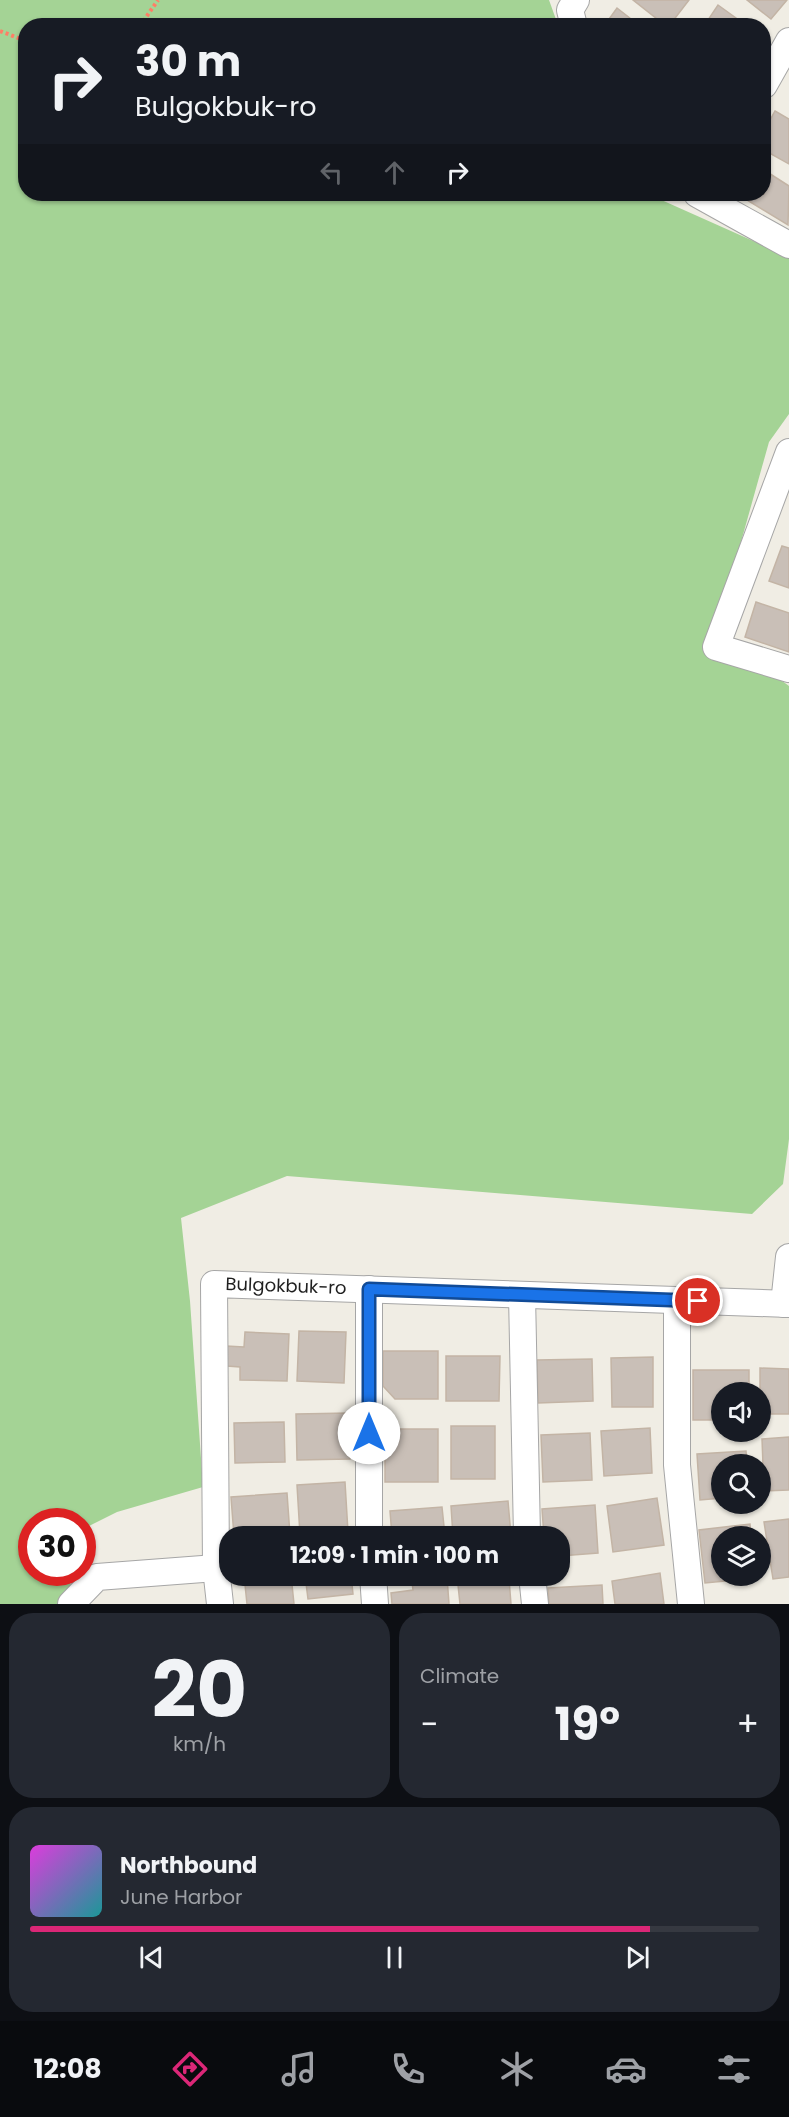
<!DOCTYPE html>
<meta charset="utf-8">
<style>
:root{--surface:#171b24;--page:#242831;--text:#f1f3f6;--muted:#9ea1a6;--line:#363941;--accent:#db2777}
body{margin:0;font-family:Poppins,sans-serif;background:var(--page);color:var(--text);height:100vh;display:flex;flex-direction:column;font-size:22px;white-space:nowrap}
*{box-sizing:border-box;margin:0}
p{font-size:20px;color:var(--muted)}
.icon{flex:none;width:33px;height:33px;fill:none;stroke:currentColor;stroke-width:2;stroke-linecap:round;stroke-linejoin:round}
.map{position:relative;height:1604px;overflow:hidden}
.panel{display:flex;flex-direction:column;gap:9px;padding:9px;background:#0d0f14;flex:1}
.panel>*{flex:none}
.guide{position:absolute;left:18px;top:18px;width:753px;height:183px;border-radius:24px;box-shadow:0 2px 4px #0004;background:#171b24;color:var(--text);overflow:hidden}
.tools{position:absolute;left:711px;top:1382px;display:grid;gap:12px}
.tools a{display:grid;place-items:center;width:60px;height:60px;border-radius:50%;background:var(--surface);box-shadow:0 2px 4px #0004;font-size:30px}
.speed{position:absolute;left:18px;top:1508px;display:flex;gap:12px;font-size:30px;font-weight:700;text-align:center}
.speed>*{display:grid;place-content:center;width:78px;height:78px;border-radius:50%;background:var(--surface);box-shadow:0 2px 4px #0004;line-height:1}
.speed .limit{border:9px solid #d22;background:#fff;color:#111}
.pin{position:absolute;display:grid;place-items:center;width:51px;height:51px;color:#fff;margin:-26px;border:3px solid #fff;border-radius:50%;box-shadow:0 2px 6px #0007}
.me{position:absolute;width:66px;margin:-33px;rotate:0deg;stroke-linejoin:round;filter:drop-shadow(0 0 4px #0008)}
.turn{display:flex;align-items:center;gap:21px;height:126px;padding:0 18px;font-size:27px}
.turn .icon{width:78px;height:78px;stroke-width:2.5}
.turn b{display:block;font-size:42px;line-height:51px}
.lanes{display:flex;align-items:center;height:57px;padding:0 18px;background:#0003;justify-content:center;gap:30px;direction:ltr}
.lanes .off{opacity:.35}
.big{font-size:45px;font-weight:700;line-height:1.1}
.panel .widget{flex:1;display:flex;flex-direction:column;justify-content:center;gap:9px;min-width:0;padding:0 21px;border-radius:24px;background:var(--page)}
.panel .dial{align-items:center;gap:0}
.dial b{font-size:78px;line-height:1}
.song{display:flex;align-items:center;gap:18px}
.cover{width:72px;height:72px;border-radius:9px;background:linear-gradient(135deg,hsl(300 70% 55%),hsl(180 70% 35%))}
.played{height:6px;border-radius:3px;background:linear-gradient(90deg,var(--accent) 85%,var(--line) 85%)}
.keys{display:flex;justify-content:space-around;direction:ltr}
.heat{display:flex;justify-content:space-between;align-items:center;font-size:33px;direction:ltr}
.panel .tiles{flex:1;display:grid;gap:9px;grid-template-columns:1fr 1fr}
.widget:last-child{grid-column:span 2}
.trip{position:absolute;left:219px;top:1526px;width:351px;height:60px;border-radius:24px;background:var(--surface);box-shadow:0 2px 4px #0004;font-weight:700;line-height:60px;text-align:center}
.tab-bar{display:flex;height:96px;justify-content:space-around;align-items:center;background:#090b0e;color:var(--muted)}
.tab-bar .icon{width:42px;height:42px}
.tab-bar .current{color:var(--accent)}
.tab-bar b{font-size:27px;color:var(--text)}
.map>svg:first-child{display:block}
</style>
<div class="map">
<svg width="789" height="1604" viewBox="0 0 789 1604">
<rect width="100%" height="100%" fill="#f0ede4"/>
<!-- forest -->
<polygon fill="#a4d395" points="0,0 549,0 558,25 26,26 26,194 648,194 789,257 789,414 769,442 730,581 733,645 789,686 789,1139 783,1184 752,1214 287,1176 181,1218 190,1301 203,1487 117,1512 83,1529 82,1521 32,1521 32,1572 66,1572 78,1604 0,1604"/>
<!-- building -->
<g fill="#c9bfb7" stroke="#c3b4a5" stroke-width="1.5">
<polygon points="633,0 689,0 669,26 666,26"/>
<polygon points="747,0 787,0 771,19"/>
<polygon points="718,5 747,26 704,26"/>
<polygon points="617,8 640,26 604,26"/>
<polygon points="775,111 789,119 789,164 764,150 764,131"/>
<polygon points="764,170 789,186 788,225 742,197 744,194 764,194"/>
<polygon points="782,546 789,548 789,588 769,581"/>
<polygon points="756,602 789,613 789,652 745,637"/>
<polygon points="299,1331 346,1332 344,1383 297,1381"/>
<polygon points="245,1332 289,1334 287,1381 240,1380 240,1367 227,1366 227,1346 244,1347"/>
<polygon points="383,1351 438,1351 438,1399 395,1399 383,1386"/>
<polygon points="446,1356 500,1356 499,1401 446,1401"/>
<polygon points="653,1357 653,1407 612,1407 611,1358"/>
<polygon points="592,1359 593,1401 538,1403 537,1360"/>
<polygon points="760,1368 789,1369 789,1414 760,1414"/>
<polygon points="693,1370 749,1370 749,1392 722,1392 722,1420 693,1420"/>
<polygon points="349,1413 350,1459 297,1460 296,1414"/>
<polygon points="284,1422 285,1462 235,1463 234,1423"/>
<rect x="451" y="1426" width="44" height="53"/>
<polygon points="650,1428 652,1473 604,1476 601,1431"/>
<rect x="385" y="1429" width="53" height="53"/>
<polygon points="590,1433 592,1480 543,1482 541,1435"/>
<polygon points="789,1437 789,1490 764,1491 762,1439"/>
<polygon points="746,1451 747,1464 722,1464 722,1498 700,1500 697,1454"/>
<polygon points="345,1482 348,1532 300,1535 297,1485"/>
<polygon points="287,1493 290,1535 234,1536 231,1497"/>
<polygon points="657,1498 664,1545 613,1552 607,1506"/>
<polygon points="508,1501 511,1536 453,1536 451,1506"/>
<polygon points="595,1505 598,1553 560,1556 560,1536 544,1536 542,1509"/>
<polygon points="442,1507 445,1536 392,1536 390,1511"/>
<polygon points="789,1519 789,1577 773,1579 764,1522"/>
<polygon points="750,1524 751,1536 722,1536 722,1575 755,1575 756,1578 705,1583 699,1530"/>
<polygon points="660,1573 664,1604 615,1604 612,1581"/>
<polygon points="244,1575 291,1575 294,1604 247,1604"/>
<polygon points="305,1575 351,1575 353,1594 308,1599"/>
<polygon points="447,1577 449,1604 392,1604 391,1593 413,1590 412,1582"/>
<polygon points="509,1579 511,1604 460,1604 458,1585"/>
<polygon points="602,1585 603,1604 549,1604 548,1588"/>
</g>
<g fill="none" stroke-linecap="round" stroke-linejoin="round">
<defs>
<g id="minor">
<polyline points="574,26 570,10 576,0"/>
<polyline points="764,85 789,41"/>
<polyline points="697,194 789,245"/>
<polyline points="789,452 716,647 789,669"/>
<polyline points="369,1289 369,1536"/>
<polyline points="522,1295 527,1536"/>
<polyline points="677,1300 677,1465 691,1604"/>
<polyline points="784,1304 789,1257"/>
<polyline points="373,1575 375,1604"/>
<polyline points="532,1575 535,1604"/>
<polyline points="71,1604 97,1577 216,1568"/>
<polyline points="220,1604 216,1568 214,1284 789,1304"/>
</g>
</defs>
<!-- minor casing -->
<use href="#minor" stroke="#a6a6a6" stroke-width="28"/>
<!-- path -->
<g stroke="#ff7e66" stroke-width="4" stroke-dasharray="3 3" stroke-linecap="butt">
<polyline points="140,26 158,0"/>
<polyline points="0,31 26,41"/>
</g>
<!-- minor -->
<use href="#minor" stroke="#fff" stroke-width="26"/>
</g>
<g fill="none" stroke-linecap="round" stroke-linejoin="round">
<defs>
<polyline id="route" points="369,1433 369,1289 698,1301"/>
</defs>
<!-- route casing -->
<use href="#route" stroke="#114b97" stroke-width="15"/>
<!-- route -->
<use href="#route" stroke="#1a73e8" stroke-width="10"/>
</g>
<g text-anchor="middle" stroke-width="4.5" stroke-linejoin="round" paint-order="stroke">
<!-- street labels -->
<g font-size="18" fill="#1f1f1f" stroke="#fff">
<text transform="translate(286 1286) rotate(2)" y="6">Bulgokbuk-ro</text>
</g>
</g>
</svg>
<div class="tools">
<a><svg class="icon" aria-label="sound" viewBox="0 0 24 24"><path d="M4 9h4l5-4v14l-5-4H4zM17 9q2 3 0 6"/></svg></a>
<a><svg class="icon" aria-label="search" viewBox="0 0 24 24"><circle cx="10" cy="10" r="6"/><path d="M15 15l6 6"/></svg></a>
<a><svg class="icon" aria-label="layers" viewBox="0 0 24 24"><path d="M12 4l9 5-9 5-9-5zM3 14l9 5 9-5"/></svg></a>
</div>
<div class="speed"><div class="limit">30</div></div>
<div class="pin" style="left:698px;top:1301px;background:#d93025"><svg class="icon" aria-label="arrive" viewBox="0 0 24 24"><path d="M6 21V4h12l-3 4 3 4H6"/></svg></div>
<svg class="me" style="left:369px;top:1433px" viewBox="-20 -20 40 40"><circle r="19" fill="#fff"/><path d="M0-13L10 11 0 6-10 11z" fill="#1a73e8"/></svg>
<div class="trip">12:09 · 1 min · 100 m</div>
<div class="guide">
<div class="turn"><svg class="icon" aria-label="right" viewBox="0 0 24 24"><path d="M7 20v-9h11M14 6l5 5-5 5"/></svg><div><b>30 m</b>Bulgokbuk-ro</div></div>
<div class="lanes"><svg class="icon off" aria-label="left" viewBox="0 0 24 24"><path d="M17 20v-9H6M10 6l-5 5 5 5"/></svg><svg class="icon off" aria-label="ahead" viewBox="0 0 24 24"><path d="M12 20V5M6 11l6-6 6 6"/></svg><svg class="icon" aria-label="right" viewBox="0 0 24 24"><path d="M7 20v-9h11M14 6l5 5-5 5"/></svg></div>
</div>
</div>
<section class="panel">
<div class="tiles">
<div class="widget dial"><b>20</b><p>km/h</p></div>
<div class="widget"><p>Climate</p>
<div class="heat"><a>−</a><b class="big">19°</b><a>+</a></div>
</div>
<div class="widget">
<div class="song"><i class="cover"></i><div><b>Northbound</b><p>June Harbor</p></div></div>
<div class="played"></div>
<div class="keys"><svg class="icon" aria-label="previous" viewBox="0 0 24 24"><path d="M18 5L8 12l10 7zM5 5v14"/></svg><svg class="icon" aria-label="pause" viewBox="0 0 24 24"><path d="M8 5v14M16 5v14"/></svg><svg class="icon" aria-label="next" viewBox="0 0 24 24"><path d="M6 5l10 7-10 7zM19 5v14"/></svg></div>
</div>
</div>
</section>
<nav class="tab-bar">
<b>12:08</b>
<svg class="icon current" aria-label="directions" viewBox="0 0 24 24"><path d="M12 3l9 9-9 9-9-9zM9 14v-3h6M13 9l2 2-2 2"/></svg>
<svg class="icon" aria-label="music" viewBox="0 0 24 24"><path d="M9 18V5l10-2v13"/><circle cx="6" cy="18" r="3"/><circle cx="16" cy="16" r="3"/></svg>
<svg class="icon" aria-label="phone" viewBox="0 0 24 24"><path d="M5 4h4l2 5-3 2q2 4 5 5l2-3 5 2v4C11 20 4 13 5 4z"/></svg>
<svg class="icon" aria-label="climate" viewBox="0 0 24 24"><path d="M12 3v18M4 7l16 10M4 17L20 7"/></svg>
<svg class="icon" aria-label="car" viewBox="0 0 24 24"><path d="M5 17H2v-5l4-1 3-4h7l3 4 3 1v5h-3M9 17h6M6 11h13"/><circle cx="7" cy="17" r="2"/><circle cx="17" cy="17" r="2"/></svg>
<svg class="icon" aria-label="filters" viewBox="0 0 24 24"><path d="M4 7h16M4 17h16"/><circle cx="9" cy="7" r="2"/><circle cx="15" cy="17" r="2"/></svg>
</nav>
